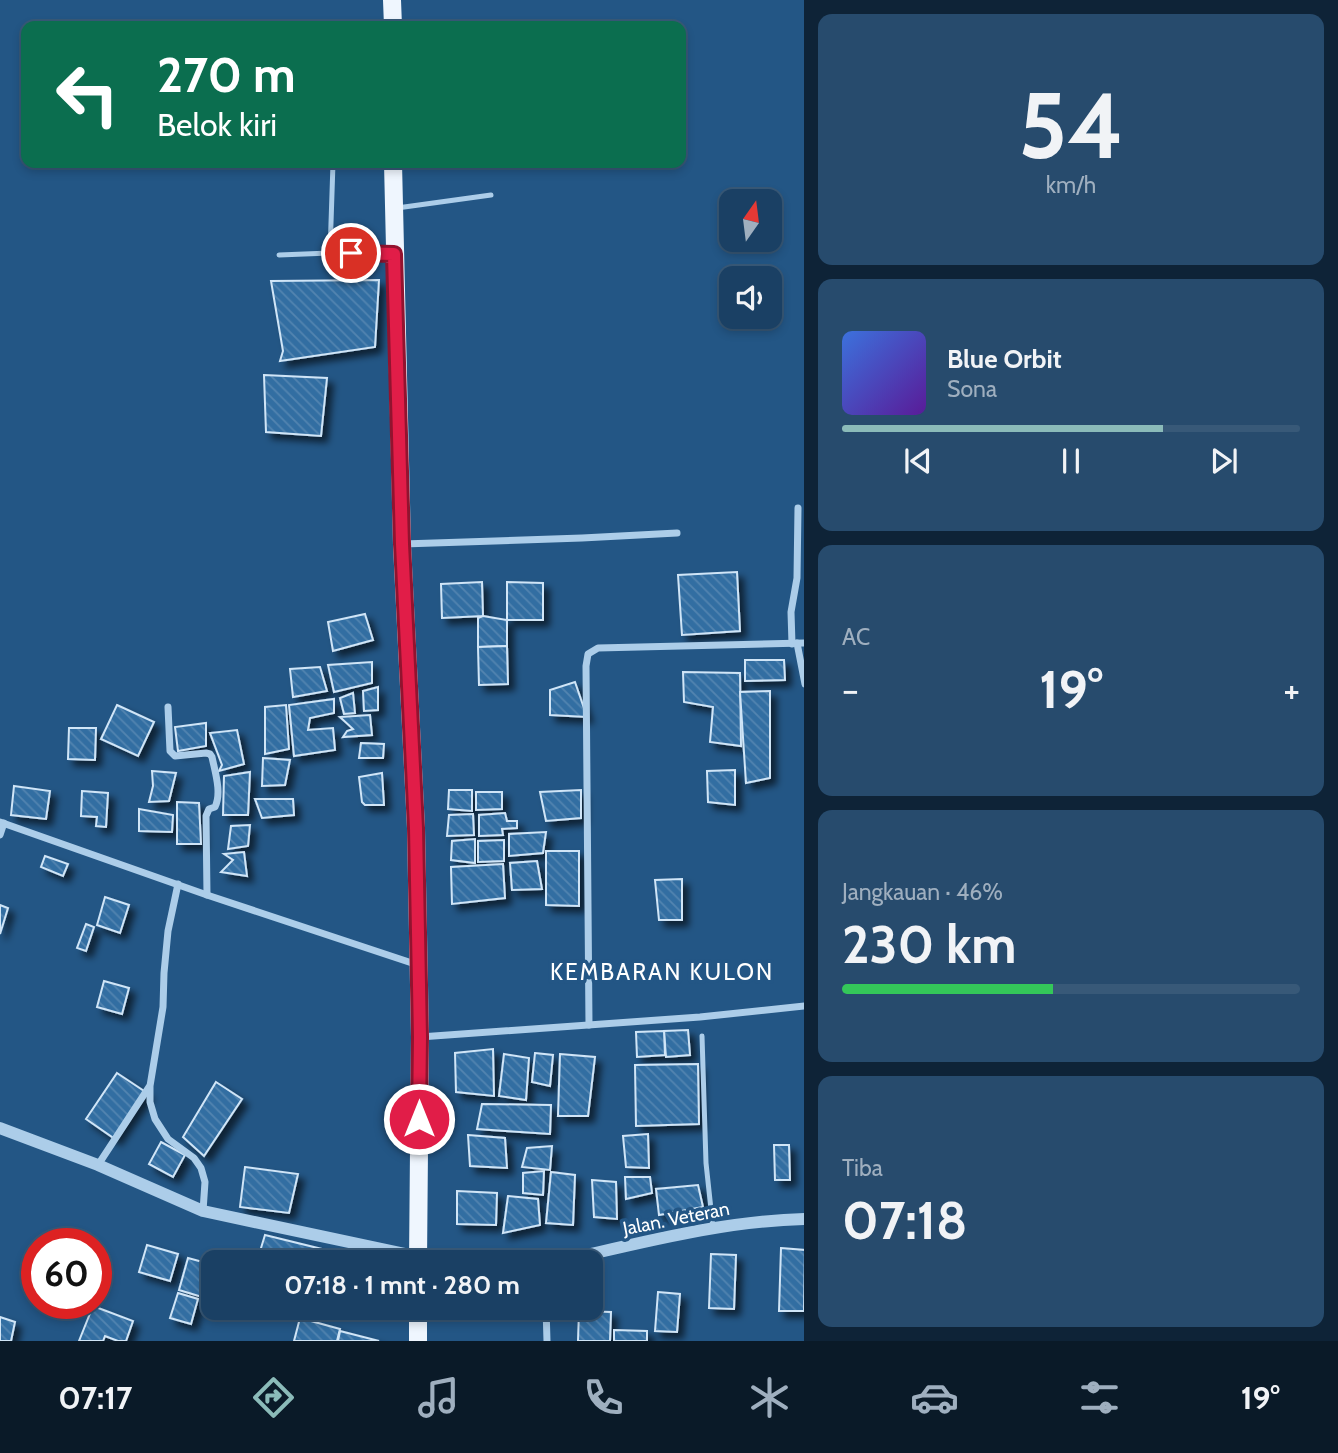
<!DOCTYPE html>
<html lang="id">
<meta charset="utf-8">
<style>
:root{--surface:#1a4064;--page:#274b6d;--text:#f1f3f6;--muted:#9fafbf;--line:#385978;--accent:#8bbbb9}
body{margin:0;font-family:Cabin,sans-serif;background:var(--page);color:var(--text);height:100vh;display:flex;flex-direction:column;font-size:26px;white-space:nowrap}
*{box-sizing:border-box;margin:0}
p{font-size:23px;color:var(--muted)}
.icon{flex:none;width:38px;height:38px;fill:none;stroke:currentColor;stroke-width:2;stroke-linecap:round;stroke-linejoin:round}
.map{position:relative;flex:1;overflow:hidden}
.drawer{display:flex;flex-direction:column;gap:14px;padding:14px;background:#0e2337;width:534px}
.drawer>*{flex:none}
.top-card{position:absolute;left:21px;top:21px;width:665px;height:147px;border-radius:14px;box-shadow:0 4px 10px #0003,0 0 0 2px var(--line);background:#0b6e4f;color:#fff;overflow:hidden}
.needle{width:46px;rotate:14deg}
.buttons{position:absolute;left:719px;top:189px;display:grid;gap:14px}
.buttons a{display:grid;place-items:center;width:63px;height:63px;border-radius:14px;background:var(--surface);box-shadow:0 4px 10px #0003,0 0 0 2px var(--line);font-size:35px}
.speed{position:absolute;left:21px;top:1228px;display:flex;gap:14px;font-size:35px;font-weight:700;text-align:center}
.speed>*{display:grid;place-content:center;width:91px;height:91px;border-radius:50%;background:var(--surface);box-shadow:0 4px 10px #0003,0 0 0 2px var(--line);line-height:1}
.speed .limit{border:10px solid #d22;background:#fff;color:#111}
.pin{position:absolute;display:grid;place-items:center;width:60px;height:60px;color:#fff;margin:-30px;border:4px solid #fff;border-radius:50%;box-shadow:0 2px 7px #0007}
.me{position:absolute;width:77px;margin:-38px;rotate:0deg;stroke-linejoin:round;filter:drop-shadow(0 0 5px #0008)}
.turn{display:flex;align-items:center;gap:24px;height:147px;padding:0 21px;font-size:32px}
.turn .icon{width:91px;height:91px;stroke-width:2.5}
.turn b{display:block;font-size:49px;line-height:60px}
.big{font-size:52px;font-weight:700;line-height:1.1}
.drawer .tile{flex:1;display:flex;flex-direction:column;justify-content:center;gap:10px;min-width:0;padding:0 24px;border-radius:14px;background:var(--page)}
.drawer .dial{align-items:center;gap:0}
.dial b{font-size:91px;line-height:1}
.song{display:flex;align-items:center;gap:21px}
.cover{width:84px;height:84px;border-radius:10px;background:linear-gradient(135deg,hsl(220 70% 55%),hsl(270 70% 35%))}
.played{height:7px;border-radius:4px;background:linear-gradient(90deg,var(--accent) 70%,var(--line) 70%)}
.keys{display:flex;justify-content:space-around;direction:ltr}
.heat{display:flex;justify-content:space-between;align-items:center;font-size:38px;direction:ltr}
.charge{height:10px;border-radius:5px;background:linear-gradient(90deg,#34c759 46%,var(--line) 0)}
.trip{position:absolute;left:201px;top:1250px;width:402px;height:70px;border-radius:14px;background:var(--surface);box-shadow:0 4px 10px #0003,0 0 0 2px var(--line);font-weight:700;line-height:70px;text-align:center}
.tabs{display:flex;height:112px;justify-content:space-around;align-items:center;background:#0a1a28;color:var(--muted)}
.tabs .icon{width:49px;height:49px}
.tabs .current{color:var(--accent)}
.tabs b{font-size:32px;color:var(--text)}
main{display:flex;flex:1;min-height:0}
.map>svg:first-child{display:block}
</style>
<main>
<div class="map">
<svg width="805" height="1341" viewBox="0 0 805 1341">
<defs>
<pattern id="building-back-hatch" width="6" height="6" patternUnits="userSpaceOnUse" patternTransform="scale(1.75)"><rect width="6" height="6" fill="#336ea2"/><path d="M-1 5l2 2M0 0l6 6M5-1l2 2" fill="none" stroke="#5284b0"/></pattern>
<filter id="shadow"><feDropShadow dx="6" dy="6" stdDeviation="3.5" flood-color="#0009"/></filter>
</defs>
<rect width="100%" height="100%" fill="#235685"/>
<!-- building -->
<g fill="url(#building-back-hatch)" stroke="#d0e5f7" stroke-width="2" filter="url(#shadow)">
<polygon points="379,280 375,347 280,361 283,351 271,281"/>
<polygon points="264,375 327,378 321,436 266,432"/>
<polygon points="737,572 740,631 682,635 678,575"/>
<polygon points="482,582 483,616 442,618 441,584"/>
<polygon points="507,582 543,583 543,620 507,620"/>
<polygon points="365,614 373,640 333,651 328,622"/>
<polygon points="483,616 507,620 507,646 478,647 478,618"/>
<polygon points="507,646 508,684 479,685 478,647"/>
<polygon points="745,660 784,660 785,680 745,681"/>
<polygon points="372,662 372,683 334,692 328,665"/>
<polygon points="320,667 327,691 293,697 290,669"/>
<polygon points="683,672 740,673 741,746 710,742 713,707 684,702"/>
<polygon points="575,682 587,717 550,715 550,690"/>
<polygon points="378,687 378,710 364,711 363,691"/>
<polygon points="770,691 770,778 746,783 740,692"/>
<polygon points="353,693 355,713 344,714 340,698"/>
<polygon points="334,699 334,713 310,718 308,730 333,728 335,750 294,756 289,705"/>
<polygon points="117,705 154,722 138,756 101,739"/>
<polygon points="286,705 289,749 265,754 265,707"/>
<polygon points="370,715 372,735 343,737 347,731 353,729 340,717"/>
<polygon points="206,723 206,746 178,751 175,727"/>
<polygon points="69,728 96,728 95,760 68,759"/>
<polygon points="237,730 244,764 219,771 222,765 210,733"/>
<polygon points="361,743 384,744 383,758 359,758"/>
<polygon points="263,758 290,760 285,785 262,786"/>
<polygon points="735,770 735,805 708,802 707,771"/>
<polygon points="152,771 176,773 169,801 149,802 153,786"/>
<polygon points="250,772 248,815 223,815 224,776"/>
<polygon points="382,773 384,805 365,805 362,802 359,777"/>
<polygon points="14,786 50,791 46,819 11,815"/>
<polygon points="449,790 472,790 472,811 448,809"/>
<polygon points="581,790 581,818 546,821 540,792"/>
<polygon points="82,791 108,793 106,827 96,826 97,817 81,816"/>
<polygon points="476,792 502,792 502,809 476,810"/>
<polygon points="255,799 293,799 294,815 262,818"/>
<polygon points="177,802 199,803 201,844 177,844"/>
<polygon points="139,809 173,815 172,832 139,831"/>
<polygon points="505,813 507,821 517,821 517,828 502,829 503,835 479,836 479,815"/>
<polygon points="473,814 474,835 447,836 449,815"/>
<polygon points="250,825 248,846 228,849 231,826"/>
<polygon points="546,832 543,853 509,856 509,834"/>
<polygon points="475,839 475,863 451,860 452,841"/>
<polygon points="504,840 504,861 478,862 478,841"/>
<polygon points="546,851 579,851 579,906 546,905"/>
<polygon points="244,852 247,876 221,872 233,860 224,854"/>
<polygon points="45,856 68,864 63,876 41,867"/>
<polygon points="537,861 542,889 512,890 510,863"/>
<polygon points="503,864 505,898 452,904 451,867"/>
<polygon points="682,879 682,920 659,920 655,880"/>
<polygon points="105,897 129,905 120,933 97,925"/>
<polygon points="0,905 8,908 0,934"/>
<polygon points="86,924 94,927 86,951 77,948"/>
<polygon points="104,981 129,988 122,1014 97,1007"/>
<polygon points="688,1030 690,1055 666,1057 664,1031"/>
<polygon points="664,1031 665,1055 637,1057 636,1032"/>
<polygon points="493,1049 494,1096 456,1092 455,1053"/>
<polygon points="535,1053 553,1055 550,1086 532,1082"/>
<polygon points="504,1054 529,1058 526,1100 499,1096"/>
<polygon points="560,1054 595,1057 588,1116 558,1116"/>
<polygon points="698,1064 699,1124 636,1126 635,1065"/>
<polygon points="117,1073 147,1093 115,1139 86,1119"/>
<polygon points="216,1082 242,1099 204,1156 183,1137"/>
<polygon points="482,1104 551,1105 550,1134 477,1129"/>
<polygon points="648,1134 649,1168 626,1167 623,1136"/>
<polygon points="468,1135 505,1138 507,1168 470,1166"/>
<polygon points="161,1142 185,1155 173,1177 149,1164"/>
<polygon points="774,1145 789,1145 790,1180 775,1180"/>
<polygon points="552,1146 550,1170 522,1167 527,1148"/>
<polygon points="245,1167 298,1174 289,1213 240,1207"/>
<polygon points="544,1171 543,1195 523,1193 523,1173"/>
<polygon points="551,1172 575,1175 573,1225 546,1223"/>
<polygon points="625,1177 650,1177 652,1193 626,1199"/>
<polygon points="592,1180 616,1182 617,1219 594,1217"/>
<polygon points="698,1185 703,1207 659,1215 656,1189"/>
<polygon points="457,1191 497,1193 496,1225 457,1224"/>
<polygon points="508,1196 538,1199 540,1225 503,1233"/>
<polygon points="265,1235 338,1253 345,1262 263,1262 261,1248"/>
<polygon points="147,1245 178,1254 170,1281 139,1272"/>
<polygon points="781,1248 805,1250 804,1311 779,1311"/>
<polygon points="711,1254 736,1255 734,1309 709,1308"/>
<polygon points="188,1258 210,1264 202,1297 179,1290"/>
<polygon points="658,1292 680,1294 677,1332 655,1331"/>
<polygon points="178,1293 198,1299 191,1324 170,1318"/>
<polygon points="93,1306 133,1321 126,1341 118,1341 105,1336 103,1341 79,1341"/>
<polygon points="579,1311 611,1312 610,1341 578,1341"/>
<polygon points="0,1317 15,1322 11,1341 0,1341"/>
<polygon points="300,1318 340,1329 337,1341 294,1341"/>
<polygon points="614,1330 647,1331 647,1341 614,1341"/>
<polygon points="340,1331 379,1341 338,1341"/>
</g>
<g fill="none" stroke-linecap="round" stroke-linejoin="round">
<!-- service -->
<g stroke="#accde9" stroke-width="5">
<polyline points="397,208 491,195"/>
<polyline points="330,253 333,163"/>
<polyline points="279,255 330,253 391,254"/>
<polyline points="702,1036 706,1163 713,1228"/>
</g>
<!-- minor -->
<g stroke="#accde9" stroke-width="7">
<polyline points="403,544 582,538 677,533"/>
<polyline points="797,643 805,684"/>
<polyline points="792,644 791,612 797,578 798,508"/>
<path d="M 168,707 L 170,751 L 175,756 L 206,753 L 210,754 L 212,757 C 215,772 222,793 215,807 L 209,809 L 206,816 L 207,895"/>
<polyline points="0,822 207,895 418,965"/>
<polyline points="0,835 4,823"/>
<polyline points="178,884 168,931 164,973 163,1007 150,1086 150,1102 155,1119 168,1139 194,1158 201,1168 205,1182 203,1211"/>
<polyline points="589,1025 586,666 588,654 598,648 805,643"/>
<polyline points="420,1037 700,1017 805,1006"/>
<polyline points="98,1165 149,1087"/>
<polyline points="546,1307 547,1341"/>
</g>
<!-- tertiary -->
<g stroke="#accde9" stroke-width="12">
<polyline points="0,1128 98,1165 203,1211 443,1262"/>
<path d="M 556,1262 C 637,1244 720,1221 805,1219"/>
</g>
<!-- primary -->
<g stroke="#eff6fe" stroke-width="18">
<polyline points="392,0 393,26"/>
<polyline points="393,163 402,545 416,828 420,1037 418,1262"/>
<polyline points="418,1307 418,1341"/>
</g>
</g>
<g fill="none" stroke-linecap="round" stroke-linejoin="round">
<defs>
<polyline id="route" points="351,253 394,254 402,544 416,828 420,1037 419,1119"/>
</defs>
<!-- route casing -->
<use href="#route" stroke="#92132f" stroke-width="18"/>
<!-- route -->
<use href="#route" stroke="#e11d48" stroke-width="12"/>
</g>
<g text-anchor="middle" stroke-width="7" stroke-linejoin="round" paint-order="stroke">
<!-- street labels -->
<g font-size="19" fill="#fff" stroke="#235685">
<text transform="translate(676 1218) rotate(-11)" y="7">Jalan. Veteran</text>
</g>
<!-- quarter labels -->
<g font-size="23" letter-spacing="2" fill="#fff" stroke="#235685">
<text x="662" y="980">KEMBARAN KULON</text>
</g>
</g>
</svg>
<div class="buttons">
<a><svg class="needle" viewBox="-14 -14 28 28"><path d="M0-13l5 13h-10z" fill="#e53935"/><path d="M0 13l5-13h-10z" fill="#9fafbf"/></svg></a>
<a><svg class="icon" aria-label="sound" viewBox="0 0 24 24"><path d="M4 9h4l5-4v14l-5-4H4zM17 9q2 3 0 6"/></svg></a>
</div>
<div class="speed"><div class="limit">60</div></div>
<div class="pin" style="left:351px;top:253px;background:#d93025"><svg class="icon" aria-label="arrive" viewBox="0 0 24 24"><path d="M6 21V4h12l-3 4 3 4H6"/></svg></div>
<svg class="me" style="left:419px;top:1119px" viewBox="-20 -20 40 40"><circle r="17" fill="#e11d48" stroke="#fff" stroke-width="3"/><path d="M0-11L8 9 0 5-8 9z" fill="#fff"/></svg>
<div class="trip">07:18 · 1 mnt · 280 m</div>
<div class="top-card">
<div class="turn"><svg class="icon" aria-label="left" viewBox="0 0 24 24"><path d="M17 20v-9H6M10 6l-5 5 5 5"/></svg><div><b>270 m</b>Belok kiri</div></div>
</div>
</div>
<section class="drawer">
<div class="tile dial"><b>54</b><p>km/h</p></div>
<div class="tile">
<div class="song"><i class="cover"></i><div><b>Blue Orbit</b><p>Sona</p></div></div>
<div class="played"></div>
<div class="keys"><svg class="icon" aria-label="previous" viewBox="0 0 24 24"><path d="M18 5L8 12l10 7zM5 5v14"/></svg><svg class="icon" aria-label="pause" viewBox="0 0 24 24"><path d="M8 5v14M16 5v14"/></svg><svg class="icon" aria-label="next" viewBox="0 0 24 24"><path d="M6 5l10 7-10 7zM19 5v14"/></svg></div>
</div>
<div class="tile"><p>AC</p>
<div class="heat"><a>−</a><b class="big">19°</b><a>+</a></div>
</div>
<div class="tile"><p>Jangkauan · 46%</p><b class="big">230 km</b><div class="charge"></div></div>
<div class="tile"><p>Tiba</p><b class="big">07:18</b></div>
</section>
</main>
<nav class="tabs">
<b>07:17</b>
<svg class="icon current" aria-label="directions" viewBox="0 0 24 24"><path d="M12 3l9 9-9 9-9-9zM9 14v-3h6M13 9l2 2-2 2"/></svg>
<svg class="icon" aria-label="music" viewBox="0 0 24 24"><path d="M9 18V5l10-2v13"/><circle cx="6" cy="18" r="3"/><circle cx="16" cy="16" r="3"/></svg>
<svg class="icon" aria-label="phone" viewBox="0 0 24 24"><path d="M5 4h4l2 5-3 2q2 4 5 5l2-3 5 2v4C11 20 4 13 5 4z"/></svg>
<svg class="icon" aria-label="climate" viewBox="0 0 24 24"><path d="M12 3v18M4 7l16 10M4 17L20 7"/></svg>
<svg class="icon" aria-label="car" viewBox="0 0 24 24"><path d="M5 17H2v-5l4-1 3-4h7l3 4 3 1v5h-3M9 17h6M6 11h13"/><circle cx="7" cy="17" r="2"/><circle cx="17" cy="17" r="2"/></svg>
<svg class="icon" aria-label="filters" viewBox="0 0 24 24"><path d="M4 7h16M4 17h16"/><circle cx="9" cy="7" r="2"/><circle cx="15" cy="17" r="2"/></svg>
<b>19°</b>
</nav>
